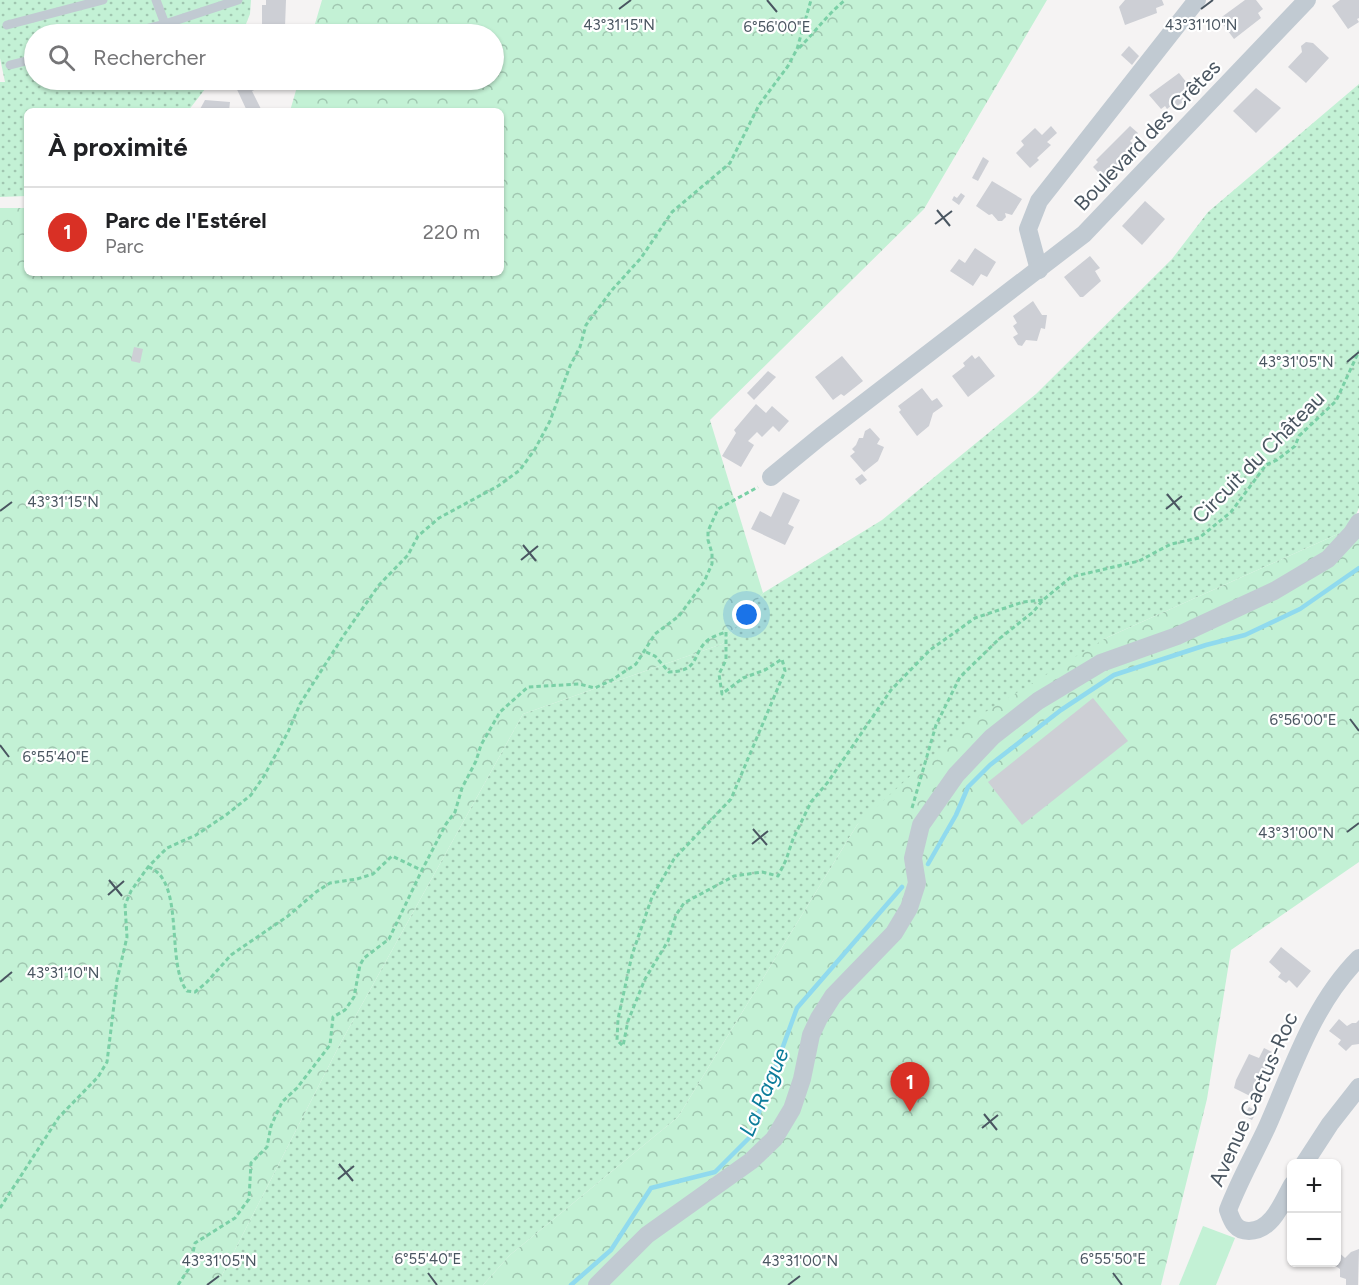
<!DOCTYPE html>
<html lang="fr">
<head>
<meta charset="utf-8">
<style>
	body { margin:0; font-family:Figtree,sans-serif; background:#f2f2f2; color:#202124 }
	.controls { position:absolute; right:18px; bottom:18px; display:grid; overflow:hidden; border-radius:9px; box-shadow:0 2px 4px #0004 }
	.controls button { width:54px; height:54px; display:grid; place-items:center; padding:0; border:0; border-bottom:2px solid #e0e0e0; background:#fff; color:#202124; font:30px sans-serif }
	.you { position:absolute; left:747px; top:615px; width:21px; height:21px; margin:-15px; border:4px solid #fff; border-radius:50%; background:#1a73e8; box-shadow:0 0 0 9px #1a73e833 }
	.badge { display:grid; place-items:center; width:39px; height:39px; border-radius:50%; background:#d93025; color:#fff; font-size:20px; font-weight:700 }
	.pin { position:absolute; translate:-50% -50px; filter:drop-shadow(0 2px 3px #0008) }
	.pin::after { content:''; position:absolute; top:32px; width:21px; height:18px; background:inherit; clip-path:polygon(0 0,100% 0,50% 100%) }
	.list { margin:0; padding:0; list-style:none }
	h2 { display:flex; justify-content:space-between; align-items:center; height:78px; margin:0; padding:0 24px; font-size:26px }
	h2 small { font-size:20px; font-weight:400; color:#757577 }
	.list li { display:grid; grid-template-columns:39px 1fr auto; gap:18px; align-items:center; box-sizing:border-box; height:90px; padding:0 24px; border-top:2px solid #e0e0e0 }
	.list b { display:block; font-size:22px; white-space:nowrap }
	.list p { margin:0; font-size:20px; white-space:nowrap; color:#757577 }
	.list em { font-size:20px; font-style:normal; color:#757577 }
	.icon { flex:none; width:33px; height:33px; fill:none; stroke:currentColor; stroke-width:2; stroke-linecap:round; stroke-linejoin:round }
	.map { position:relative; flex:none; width:1359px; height:1285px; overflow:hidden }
	.search { position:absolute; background:#fff; box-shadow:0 2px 4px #0004; left:24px; top:24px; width:480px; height:66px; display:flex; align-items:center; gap:15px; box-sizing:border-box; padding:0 21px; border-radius:33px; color:#757577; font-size:22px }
	.panel { position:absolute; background:#fff; box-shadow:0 2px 4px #0004; left:24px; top:108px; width:480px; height:168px; border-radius:9px }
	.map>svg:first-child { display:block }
	.grass { fill:url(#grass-dots) }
	.forest { fill:url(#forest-crowns) }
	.garden { fill:#c3f1d5 }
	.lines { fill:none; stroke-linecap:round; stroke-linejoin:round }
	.stream { stroke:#90daee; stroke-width:4.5 }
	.building { fill:#cdcfd5 }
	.path { stroke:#7ad0a6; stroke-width:3; stroke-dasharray:4.5 3; stroke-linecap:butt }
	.lane { stroke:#c1cad2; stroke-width:9 }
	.street { stroke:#c1cad2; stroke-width:18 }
	.ticks { fill:none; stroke:#4a5661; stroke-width:2 }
	.labels { text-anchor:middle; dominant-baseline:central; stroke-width:4.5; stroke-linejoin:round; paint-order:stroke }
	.street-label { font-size:21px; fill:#4a5661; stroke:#fff }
	.water-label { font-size:22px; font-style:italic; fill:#0c7c9b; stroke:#fff }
	.ticks-label { font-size:15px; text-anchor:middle; fill:#4a5661; stroke:#fff; stroke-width:4.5; stroke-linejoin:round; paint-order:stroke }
</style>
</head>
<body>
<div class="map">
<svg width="1359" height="1285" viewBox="0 0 1359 1285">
	<defs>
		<pattern id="grass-dots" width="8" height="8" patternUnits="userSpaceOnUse" patternTransform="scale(1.5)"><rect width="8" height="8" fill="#c3f1d5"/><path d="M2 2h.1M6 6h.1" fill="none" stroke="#a0c6b0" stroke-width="1.8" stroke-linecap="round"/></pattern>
		<pattern id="forest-crowns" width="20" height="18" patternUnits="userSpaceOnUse" patternTransform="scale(1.5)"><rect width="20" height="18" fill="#c3f1d5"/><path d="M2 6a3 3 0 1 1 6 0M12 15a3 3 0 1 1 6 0" fill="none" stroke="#a0c6b0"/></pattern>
	</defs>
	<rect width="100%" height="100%" fill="#f5f3f3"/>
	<!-- grass -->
	<g class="grass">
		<path d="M 0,0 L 251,0 L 250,14 L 242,34 L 34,34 L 34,80 L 212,80 L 188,111 L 27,111 L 27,196 L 0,197 L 0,82 L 5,82 L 0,58 Z"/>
		<path d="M 1359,84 L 1359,508 L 1349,529 L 1106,638 L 857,825 L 678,1117 L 510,1255 L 483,1285 L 217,1285 L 340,1044 L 523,714 L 722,644 L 763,593 L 882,520 L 1036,394 L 1172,259 L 1208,212 Z"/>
	</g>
	<!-- forest -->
	<g class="forest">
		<path d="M 322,0 L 1047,0 L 924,209 L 710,420 L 763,593 L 722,644 L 523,714 L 340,1044 L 217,1285 L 0,1285 L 0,208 L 27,208 L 27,273 L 501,273 L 501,111 L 290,111 L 299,80 L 494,80 L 494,34 L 312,34 Z"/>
		<path d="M 1349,529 L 1359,532 L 1359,862 L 1231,950 L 1207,1099 L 1161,1285 L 483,1285 L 510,1255 L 678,1117 L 857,825 L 969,722 L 1106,638 Z"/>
	</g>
	<!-- garden -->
	<path class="garden" d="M 1203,1226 L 1235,1238 L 1216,1285 L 1179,1285 Z"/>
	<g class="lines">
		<!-- stream -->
		<g class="stream">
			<path d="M 928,864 L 956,815 L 968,787 L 990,765 L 1061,710 L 1114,675 L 1206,645 L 1245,635 L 1300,609 L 1359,568"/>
			<path d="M 571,1285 L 611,1250 L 651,1188 L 715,1172 L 750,1137 L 797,1008 L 902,887"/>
		</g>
	</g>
	<!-- building -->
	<g class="building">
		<path d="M 266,0 L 286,0 L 285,27 L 262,26 L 262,5 L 266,5 Z"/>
		<path d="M 1125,0 L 1162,0 L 1164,5 L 1156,8 L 1157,13 L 1125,25 L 1119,7 Z"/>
		<path d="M 1245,0 L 1256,0 L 1263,9 L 1258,13 L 1261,18 L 1234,39 L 1219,19 Z"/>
		<path d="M 1340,0 L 1359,0 L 1359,18 L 1357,19 L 1359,22 L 1348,29 L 1332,6 Z"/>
		<path d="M 1306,42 L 1313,43 L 1329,58 L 1306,83 L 1288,67 L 1302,52 L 1301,46 Z"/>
		<path d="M 1129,46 L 1139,56 L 1132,65 L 1121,55 Z"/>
		<path d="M 1179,73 L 1195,93 L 1176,107 L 1173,104 L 1167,109 L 1165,106 L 1161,109 L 1149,95 Z"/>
		<path d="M 241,80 L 265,80 L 267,84 L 252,91 L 261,109 L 247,111 L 234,83 Z"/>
		<path d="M 1256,88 L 1281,108 L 1256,133 L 1233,111 Z"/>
		<path d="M 205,100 L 230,102 L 229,111 L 199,111 Z"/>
		<path d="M 1051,126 L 1057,133 L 1047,142 L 1051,145 L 1037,158 L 1039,160 L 1030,168 L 1016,153 L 1024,145 L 1021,141 L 1035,128 L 1042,135 Z"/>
		<path d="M 1130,126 L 1138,133 L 1130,141 L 1141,151 L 1107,181 L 1093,167 L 1098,162 L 1096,160 Z"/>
		<path d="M 983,157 L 989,161 L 978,181 L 972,178 Z"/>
		<path d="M 992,181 L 1022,199 L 1012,215 L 1005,213 L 1006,217 L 1002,221 L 998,221 L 992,214 L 989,215 L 976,206 Z"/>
		<path d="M 961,193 L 965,196 L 959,205 L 952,200 L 954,196 L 957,198 Z"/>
		<path d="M 1145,201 L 1165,219 L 1142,245 L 1122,226 Z"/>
		<path d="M 975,248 L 996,262 L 987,277 L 981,274 L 973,286 L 950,271 L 959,259 L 965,263 Z"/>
		<path d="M 1090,256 L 1100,268 L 1095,271 L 1101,281 L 1083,297 L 1080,297 L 1064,277 Z"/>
		<path d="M 1033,301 L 1042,315 L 1047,315 L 1045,329 L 1041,328 L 1037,341 L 1026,340 L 1022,346 L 1018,345 L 1013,337 L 1018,334 L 1013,326 L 1017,323 L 1013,316 Z"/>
		<path d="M 134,347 L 143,349 L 140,363 L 131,361 Z"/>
		<path d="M 972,355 L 975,359 L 979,356 L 995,376 L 968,397 L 952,376 L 965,366 L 963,363 Z"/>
		<path d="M 842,356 L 863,381 L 844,396 L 841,394 L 833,400 L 815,377 Z"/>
		<path d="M 768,371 L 776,377 L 754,400 L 747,393 Z"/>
		<path d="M 922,388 L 932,401 L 937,398 L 943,406 L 933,413 L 929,426 L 917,436 L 899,412 L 901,410 L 898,406 Z"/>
		<path d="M 756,404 L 766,413 L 772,406 L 789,421 L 779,432 L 773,426 L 762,437 L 757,432 L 748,441 L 754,445 L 741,467 L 722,456 L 736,433 L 734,430 Z"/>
		<path d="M 870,428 L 880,439 L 877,444 L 884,447 L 878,461 L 864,472 L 850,456 L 855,452 L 852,449 L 856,445 L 859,438 L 863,438 L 865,431 Z"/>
		<path d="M 862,474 L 867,480 L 860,485 L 855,479 Z"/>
		<path d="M 783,492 L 800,500 L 788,524 L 794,527 L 785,545 L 751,529 L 760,511 L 771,517 Z"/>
		<path d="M 1093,698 L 1128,741 L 1022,825 L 988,782 Z"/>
		<path d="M 1281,947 L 1311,971 L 1297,988 L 1289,980 L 1286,983 L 1278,977 L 1281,973 L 1269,962 Z"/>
		<path d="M 1339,1019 L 1347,1026 L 1352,1023 L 1356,1023 L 1359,1020 L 1359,1044 L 1352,1045 L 1346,1051 L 1338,1044 L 1341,1040 L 1329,1031 Z"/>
		<path d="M 1264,1048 L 1274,1053 L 1255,1091 L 1253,1090 L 1250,1096 L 1234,1088 L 1236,1080 L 1249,1054 L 1259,1058 Z"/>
		<path d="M 1249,1107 L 1257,1111 L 1252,1120 L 1244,1116 Z"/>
		<path d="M 1359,1249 L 1358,1285 L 1346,1285 L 1346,1279 L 1340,1277 L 1340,1269 L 1331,1263 L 1336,1263 L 1336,1250 L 1345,1258 L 1351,1252 Z"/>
	</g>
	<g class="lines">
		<!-- path -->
		<g class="path">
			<path d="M 799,48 C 815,32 828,14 845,0"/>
			<path d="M 646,652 L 655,656 L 669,672 C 701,671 691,654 708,640 C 713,636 721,634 726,632 L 726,660 L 719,674 L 722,694 L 743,678 L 765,670 L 782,659 L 785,671 L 731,799 L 674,859 L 652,897 L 632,955 L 618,1019 L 617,1040 L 623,1046 L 628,1021 L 645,979 L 668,941 L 676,915 L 684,903 L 734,876 L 762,872 L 778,876 L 786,860 L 793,839 L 811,802 L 828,782 L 891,690 L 930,650 L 975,618 L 1023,602 L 1043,600"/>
			<path d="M 912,808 L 936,725 L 960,677 L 999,639 L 1033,612 L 1043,600 L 1071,577 L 1139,561 L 1171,544 L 1199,538 L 1231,512 L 1266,465 L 1277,460 L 1295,446 L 1299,436 L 1336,401 L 1359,351"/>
			<path d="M 148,867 C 186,879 165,964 187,991 L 195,992 L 206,983 L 231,955 L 288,916 L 316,892 L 330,883 L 357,879 L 373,874 L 392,856 L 421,870"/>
			<path d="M 0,1208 L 59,1117 L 98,1077 L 107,1062 L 117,980 L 127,937 L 125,905 L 131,891 L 148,867 L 167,848 L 196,835 L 226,815 L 251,795 L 264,776 L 288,732 L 300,704 L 344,635 L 379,585 L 408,555 L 418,536 L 439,518 L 498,486 L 520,470 L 535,449 L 550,421 L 570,366 L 580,347 L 586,325 L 612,290 L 641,258 L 672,212 L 730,163 L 759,105 L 788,66 L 797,49 L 811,0"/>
			<path d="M 178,1285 L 190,1267 L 195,1243 L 235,1218 L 249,1199 L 251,1163 L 267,1147 L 271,1126 L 282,1102 L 297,1088 L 330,1045 L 333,1017 L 345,1010 L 354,997 L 360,965 L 364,958 L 389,939 L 422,870 L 446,824 L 455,812 L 462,788 L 476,761 L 481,745 L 500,712 L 528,687 L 579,684 L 595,688 L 612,680 L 636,664 L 655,634 L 679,616 L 704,582 L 712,564 L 712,553 L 708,540 L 708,531 L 718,509 L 758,487"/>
		</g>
		<!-- lane -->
		<g class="lane">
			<path d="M 156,0 L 165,24 L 238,0"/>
			<path d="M 7,25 L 103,0"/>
			<path d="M 125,34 L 165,24"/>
			<path d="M 10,65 L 34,59"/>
		</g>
		<!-- street -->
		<g class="street">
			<path d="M 1039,270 L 1028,229 L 1039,201 L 1197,0"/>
			<path d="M 771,477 L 821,436 L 1084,234 L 1307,0"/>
			<path d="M 1304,1164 L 1330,1124 L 1359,1087"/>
			<path d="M 1292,1185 C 1282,1203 1272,1231 1249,1231 C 1235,1231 1232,1221 1228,1210 C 1239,1181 1254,1155 1267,1127 C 1293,1068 1313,1004 1359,958"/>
			<path d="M 597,1285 L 647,1235 L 751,1161 L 774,1139 L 792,1109 L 802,1079 L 811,1035 L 819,1018 L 833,996 L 894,933 L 909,908 L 917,883 L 913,858 L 921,825 L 956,775 L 992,737 L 1038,701 L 1101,663 L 1177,636 L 1274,591 L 1328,559 L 1352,533 L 1359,522"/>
		</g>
	</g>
	<!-- ticks -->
	<path class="ticks" d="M 767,0 L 777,12M 619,9 L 631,0M 1201,9 L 1213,0M 937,210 L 950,226M 935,224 L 952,211M 1347,362 L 1359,352M 1167,494 L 1180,510M 1166,509 L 1182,496M 0,511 L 12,502M 523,545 L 536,561M 521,560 L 538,546M 1350,719 L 1359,731M 0,745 L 9,757M 753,829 L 767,845M 1347,832 L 1359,823M 752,844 L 768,831M 109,880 L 122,896M 108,895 L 124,881M 0,982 L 12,972M 984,1114 L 997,1130M 982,1128 L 998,1115M 339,1164 L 353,1181M 338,1179 L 354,1166M 428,1273 L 437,1285M 1113,1273 L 1122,1285M 207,1285 L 219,1276M 788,1285 L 800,1276"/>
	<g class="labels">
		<!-- street labels -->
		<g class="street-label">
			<text transform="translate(1147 135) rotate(-46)">Boulevard des Crêtes</text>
			<text transform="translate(1258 457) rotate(-45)">Circuit du Château</text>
			<text transform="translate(1253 1099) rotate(-66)">Avenue Cactus-Roc</text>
		</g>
		<!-- water labels -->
		<g class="water-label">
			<text transform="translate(764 1092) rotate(-67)">La Rague</text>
		</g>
	</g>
	<g class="ticks-label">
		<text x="619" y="30">43°31'15"N</text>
		<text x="1201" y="30">43°31'10"N</text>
		<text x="777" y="32">6°56'00"E</text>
		<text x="1296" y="367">43°31'05"N</text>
		<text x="63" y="507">43°31'15"N</text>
		<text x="1303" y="725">6°56'00"E</text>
		<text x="56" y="762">6°55'40"E</text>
		<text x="1296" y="838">43°31'00"N</text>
		<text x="63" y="978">43°31'10"N</text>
		<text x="428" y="1264">6°55'40"E</text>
		<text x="1113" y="1264">6°55'50"E</text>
		<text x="219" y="1266">43°31'05"N</text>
		<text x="800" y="1266">43°31'00"N</text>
	</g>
</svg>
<div class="controls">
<button>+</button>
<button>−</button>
</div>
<div class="you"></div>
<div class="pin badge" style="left:910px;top:1112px">1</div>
<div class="search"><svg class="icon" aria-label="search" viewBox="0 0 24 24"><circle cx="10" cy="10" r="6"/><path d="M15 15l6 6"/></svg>Rechercher</div>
<section class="panel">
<h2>À proximité<small></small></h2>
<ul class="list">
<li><span class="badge">1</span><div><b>Parc de l'Estérel</b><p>Parc</p></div><em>220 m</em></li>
</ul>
</section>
</div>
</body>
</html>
